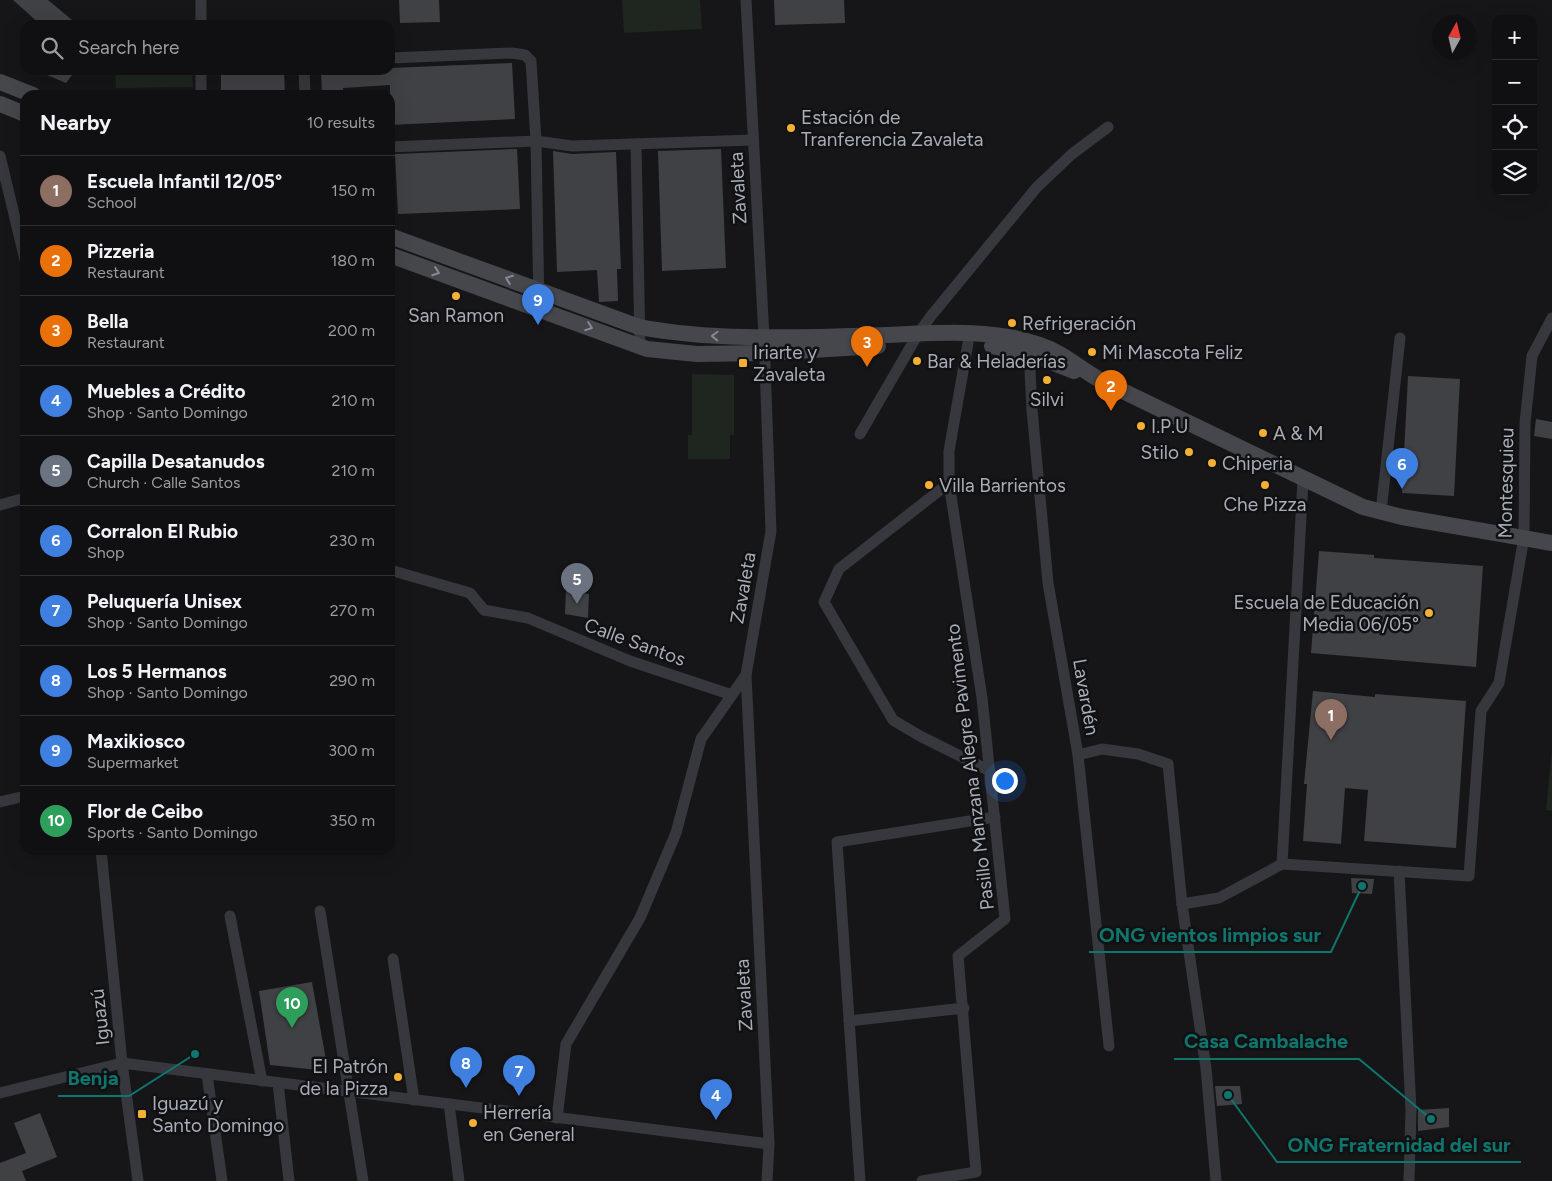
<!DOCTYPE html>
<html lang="en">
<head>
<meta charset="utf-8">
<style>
	body { margin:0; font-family:Figtree,sans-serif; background:#1e1e20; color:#f1f3f6 }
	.controls { position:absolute; right:15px; top:15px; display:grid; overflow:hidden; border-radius:10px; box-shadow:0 5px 20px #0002 }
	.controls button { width:45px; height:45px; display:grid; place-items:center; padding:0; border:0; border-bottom:1px solid #303032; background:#101012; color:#f1f3f6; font:25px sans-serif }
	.compass { position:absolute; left:1432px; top:15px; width:45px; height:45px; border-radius:50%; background:#101012; box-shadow:0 5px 20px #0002; rotate:8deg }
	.you { position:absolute; left:1004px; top:780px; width:18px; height:18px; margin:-12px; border:4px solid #fff; border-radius:50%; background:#1a73e8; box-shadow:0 0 0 8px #1a73e833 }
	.badge { display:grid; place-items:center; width:32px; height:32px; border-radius:50%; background:#db2777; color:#fff; font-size:16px; font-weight:700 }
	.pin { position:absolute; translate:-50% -41px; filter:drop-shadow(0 1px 2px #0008) }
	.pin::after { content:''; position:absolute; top:26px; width:18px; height:15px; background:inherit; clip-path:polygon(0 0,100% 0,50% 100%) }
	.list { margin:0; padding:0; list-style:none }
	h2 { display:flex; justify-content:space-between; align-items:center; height:65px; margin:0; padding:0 20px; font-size:21px }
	h2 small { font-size:16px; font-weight:400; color:#9c9d9f }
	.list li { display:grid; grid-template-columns:32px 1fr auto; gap:15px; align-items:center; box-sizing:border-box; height:70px; padding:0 20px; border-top:1px solid #303032 }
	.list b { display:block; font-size:19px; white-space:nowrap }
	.list p { margin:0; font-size:16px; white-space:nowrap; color:#9c9d9f }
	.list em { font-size:16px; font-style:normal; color:#9c9d9f }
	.icon { flex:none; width:28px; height:28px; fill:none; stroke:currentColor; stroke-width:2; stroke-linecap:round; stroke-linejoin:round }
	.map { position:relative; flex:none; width:1552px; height:1181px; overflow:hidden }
	.search { position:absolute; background:#101012; box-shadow:0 5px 20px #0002; left:20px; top:20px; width:375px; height:55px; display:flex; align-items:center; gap:12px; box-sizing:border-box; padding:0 18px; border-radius:15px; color:#9c9d9f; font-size:19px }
	.panel { position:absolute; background:#101012; box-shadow:0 5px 20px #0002; left:20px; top:90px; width:375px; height:765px; border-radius:15px }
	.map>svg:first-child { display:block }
	.green { fill:#1e261f }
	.building { fill:#404145 }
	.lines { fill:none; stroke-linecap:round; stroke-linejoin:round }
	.minor { stroke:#37383d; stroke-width:11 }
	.secondary { stroke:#45474d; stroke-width:16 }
	.oneway { stroke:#858993 }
	.poi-dot { fill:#f2b134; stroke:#111113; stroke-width:2 }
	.labels { text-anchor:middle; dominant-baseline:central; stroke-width:5; stroke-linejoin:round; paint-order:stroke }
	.poi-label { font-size:19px; fill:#a8adb8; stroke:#111113; text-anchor:start }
	.street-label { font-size:19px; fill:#a8adb8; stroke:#111113 }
	.leader { fill:none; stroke:#0f766e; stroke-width:2 }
	.callout-dot { fill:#0f766e; stroke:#111113; stroke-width:2 }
	.callout-label { font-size:20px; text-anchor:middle; font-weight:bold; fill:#0f766e; stroke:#111113; stroke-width:5; stroke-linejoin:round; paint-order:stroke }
</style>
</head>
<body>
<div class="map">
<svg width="1552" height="1181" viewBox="0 0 1552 1181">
	<rect width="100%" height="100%" fill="#161618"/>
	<!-- green -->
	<g class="green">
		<path d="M 622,0 L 700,0 L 702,29 L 624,33 Z"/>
		<path d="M 115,70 L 192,70 L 193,87 L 116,88 Z"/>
		<path d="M 692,374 L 734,375 L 734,435 L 730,435 L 730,459 L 688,459 L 688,435 L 692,435 Z"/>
		<path d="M 1552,750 L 1552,811 L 1546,810 Z"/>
	</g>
	<!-- building -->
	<g class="building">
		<path d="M 13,0 L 48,0 L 78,25 L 41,25 Z"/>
		<path d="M 399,0 L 439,0 L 440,22 L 400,23 Z"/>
		<path d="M 774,0 L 844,0 L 845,23 L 775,25 Z"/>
		<path d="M 512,63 L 515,119 L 390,125 L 390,85 L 343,88 L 343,95 L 322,95 L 321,71 L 390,70 L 390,68 Z"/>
		<path d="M 35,70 L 76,70 L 66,83 Z"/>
		<path d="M 284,72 L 285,95 L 221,95 L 221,74 Z"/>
		<path d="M 517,149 L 520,209 L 398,214 L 395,154 Z"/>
		<path d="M 721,149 L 726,268 L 662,271 L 658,151 Z"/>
		<path d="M 553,151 L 572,154 L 616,152 L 621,269 L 617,269 L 618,301 L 599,302 L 597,270 L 557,272 Z"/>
		<path d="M 1408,376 L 1460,379 L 1454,496 L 1402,493 Z"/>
		<path d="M 1536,419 L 1552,422 L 1552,439 L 1534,436 Z"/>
		<path d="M 1319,551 L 1374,555 L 1374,558 L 1483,566 L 1476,667 L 1311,653 Z"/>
		<path d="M 566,589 L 589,594 L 588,618 L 565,614 Z"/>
		<path d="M 1313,691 L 1375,697 L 1375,694 L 1466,701 L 1456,848 L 1364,841 L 1368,790 L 1345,788 L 1341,844 L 1303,841 L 1307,784 L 1304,784 Z"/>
		<path d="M 1351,878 L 1374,879 L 1372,894 L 1352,893 Z"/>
		<path d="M 312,982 L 328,1071 L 270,1065 L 259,991 Z"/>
		<path d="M 1215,1086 L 1240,1086 L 1242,1104 L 1217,1106 Z"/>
		<path d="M 1449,1108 L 1449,1127 L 1418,1131 L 1418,1110 Z"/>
		<path d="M 40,1113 L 57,1157 L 22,1171 L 26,1181 L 0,1181 L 0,1163 L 26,1153 L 14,1123 Z"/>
	</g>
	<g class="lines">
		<!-- minor -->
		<g class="minor">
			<path d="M 201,0 L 201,25"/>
			<path d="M 746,0 L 764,337 L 771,531 L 746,675 L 769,1144 L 767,1181"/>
			<path d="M 390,58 L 512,53 L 525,55 L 531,61 L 536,141 L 539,309"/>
			<path d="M 201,70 L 201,95"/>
			<path d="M 304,70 L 305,95"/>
			<path d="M 636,144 L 640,346"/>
			<path d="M 390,147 L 536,141 L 572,146 L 753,140"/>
			<path d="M 0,156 L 25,260"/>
			<path d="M 1033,355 L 1030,371 L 1032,410 L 1048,583 L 1078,755 L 1109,1046"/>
			<path d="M 860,434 L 918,334 L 931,316 L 1037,187 L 1072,154 L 1108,127"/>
			<path d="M 1303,480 L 1282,864 L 1469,876 L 1481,711 L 1499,683 L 1524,537 L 1525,423 L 1532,356 L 1552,318"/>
			<path d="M 949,483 L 839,569 L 824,602 L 893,720 L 920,736 L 990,771"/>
			<path d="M 0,505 L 25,498"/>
			<path d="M 1381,512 L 1400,338"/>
			<path d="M 390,570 L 470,593 L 484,610 L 528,618 L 630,661 L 732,695"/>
			<path d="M 1078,755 L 1102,749 L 1138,754 L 1168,764 L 1182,904 L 1206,1068 L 1216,1181"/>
			<path d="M 0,802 L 25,796"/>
			<path d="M 101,850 L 122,1063 L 138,1181"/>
			<path d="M 1399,871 L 1411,1110 L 1409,1181"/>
			<path d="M 1182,904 L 1219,898 L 1282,864"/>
			<path d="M 320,911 L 363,1181"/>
			<path d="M 230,916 L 262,1081"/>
			<path d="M 393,959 L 414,1100"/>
			<path d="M 849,1021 L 964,1008"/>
			<path d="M 207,1074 L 222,1181"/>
			<path d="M 278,1083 L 289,1181"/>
			<path d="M 0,1093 L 122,1063 L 769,1144"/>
			<path d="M 449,1104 L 459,1181"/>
			<path d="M 557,1118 L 566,1044 L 640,918 L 676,833 L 701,739 L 746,675"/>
			<path d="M 860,1181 L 837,842 L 995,817"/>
			<path d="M 922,1181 L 976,1172 L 958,956 L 1005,919 L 982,698 L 949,483 L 949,451 L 968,343"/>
		</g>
		<!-- secondary -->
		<g class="secondary">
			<path d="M 0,82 L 33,95"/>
			<path d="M 0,104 L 25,114"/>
			<path d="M 390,236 L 639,327 C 720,342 804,337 886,335 C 936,333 992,328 1040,345 C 1064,353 1081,370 1102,381 L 1363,507 L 1402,517 L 1552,543"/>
			<path d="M 390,255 L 647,349 L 697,354 L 764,353 L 878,346"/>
			<path d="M 992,346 L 1033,355 L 1074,371"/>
		</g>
	</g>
	<!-- one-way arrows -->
	<defs><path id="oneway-chevron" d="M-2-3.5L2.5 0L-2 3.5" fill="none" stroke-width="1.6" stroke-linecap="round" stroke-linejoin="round" transform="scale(1.25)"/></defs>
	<g class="oneway">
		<use href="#oneway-chevron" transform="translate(436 272) rotate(20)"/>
		<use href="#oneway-chevron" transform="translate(509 279) rotate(-160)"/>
		<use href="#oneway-chevron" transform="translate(589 327) rotate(20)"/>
		<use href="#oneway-chevron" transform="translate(715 336) rotate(-178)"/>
	</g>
	<!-- markers -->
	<g class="poi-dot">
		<circle cx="791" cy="128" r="5"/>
		<circle cx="456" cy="296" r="5"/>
		<circle cx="1012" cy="323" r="5"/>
		<circle cx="1092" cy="352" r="5"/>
		<circle cx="917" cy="361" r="5"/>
		<rect x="738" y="358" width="10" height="10" rx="2.5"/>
		<circle cx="1047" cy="380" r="5"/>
		<circle cx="1141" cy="426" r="5"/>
		<circle cx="1263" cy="433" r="5"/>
		<circle cx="1189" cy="452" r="5"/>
		<circle cx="1212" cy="463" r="5"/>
		<circle cx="929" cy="485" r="5"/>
		<circle cx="1265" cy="485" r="5"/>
		<circle cx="1429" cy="613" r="5"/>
		<circle cx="398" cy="1077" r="5"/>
		<rect x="137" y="1109" width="10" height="10" rx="2.5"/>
		<circle cx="473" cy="1123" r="5"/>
	</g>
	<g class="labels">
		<!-- poi labels -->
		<g class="poi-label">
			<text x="801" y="117">Estación de<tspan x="801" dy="22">Tranferencia Zavaleta</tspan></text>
			<text x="456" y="315" text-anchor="middle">San Ramon</text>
			<text x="1022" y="323">Refrigeración</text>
			<text x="753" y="352">Iriarte y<tspan x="753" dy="22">Zavaleta</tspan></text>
			<text x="1102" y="352">Mi Mascota Feliz</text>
			<text x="927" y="361">Bar &amp; Heladerías</text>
			<text x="1047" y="399" text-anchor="middle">Silvi</text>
			<text x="1151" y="426">I.P.U</text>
			<text x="1273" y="433">A &amp; M</text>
			<text x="1179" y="452" text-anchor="end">Stilo</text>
			<text x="1222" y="463">Chiperia</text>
			<text x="939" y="485">Villa Barrientos</text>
			<text x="1265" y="504" text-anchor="middle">Che Pizza</text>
			<text x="1419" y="602" text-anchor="end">Escuela de Educación<tspan x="1419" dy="22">Media 06/05°</tspan></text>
			<text x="388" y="1066" text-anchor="end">El Patrón<tspan x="388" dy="22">de la Pizza</tspan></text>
			<text x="152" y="1103">Iguazú y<tspan x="152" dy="22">Santo Domingo</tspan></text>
			<text x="483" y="1112">Herrería<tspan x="483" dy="22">en General</tspan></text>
		</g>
		<!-- street labels -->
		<g class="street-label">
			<text transform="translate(738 188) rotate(-93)">Zavaleta</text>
			<text transform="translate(1506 483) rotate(-89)">Montesquieu</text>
			<text transform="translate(743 588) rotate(-80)">Zavaleta</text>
			<text transform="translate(635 642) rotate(20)">Calle Santos</text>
			<text transform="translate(1086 697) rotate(80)">Lavardén</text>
			<text transform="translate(970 767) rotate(-97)">Pasillo Manzana Alegre Pavimento</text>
			<text transform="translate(744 995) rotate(-93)">Zavaleta</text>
			<text transform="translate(100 1017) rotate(-96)">Iguazú</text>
		</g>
	</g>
	<!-- callouts -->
	<path class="leader" d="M1362 886L1331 952H1089M1431 1119L1359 1059H1174M195 1054L129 1096H58M1228 1095L1277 1162H1521"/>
	<g class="callout-dot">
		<circle cx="1362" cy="886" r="5"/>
		<circle cx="1431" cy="1119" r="5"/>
		<circle cx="195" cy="1054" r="5"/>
		<circle cx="1228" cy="1095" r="5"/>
	</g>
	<g class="callout-label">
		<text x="1210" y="942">ONG vientos limpios sur</text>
		<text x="1266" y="1048">Casa Cambalache</text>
		<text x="93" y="1085">Benja</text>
		<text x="1399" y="1152">ONG Fraternidad del sur</text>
	</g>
</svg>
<div class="controls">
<button>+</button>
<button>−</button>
<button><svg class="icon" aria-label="locate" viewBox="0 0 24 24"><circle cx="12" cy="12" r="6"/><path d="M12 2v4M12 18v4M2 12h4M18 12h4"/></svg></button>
<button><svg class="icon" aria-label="layers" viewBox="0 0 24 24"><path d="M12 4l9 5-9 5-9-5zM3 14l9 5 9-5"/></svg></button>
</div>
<svg class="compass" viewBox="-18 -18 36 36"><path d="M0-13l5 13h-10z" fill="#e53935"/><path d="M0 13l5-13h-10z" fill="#9c9d9f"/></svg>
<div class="you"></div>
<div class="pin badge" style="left:1331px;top:740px;background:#8d6e63">1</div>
<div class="pin badge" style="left:1111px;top:411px;background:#e8710a">2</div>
<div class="pin badge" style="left:867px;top:367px;background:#e8710a">3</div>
<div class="pin badge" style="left:716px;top:1120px;background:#3f7fe0">4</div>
<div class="pin badge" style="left:577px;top:604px;background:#6b7280">5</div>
<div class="pin badge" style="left:1402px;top:489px;background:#3f7fe0">6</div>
<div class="pin badge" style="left:519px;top:1096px;background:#3f7fe0">7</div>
<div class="pin badge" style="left:466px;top:1088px;background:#3f7fe0">8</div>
<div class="pin badge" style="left:538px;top:325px;background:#3f7fe0">9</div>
<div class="pin badge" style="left:292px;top:1028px;background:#2e9e5b">10</div>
<div class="search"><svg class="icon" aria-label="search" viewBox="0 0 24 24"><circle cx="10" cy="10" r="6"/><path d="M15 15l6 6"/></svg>Search here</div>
<section class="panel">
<h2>Nearby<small>10 results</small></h2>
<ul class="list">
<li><span class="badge" style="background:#8d6e63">1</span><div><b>Escuela Infantil 12/05°</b><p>School</p></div><em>150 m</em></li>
<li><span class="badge" style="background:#e8710a">2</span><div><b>Pizzeria</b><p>Restaurant</p></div><em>180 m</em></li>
<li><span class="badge" style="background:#e8710a">3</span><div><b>Bella</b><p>Restaurant</p></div><em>200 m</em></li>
<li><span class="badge" style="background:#3f7fe0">4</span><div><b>Muebles a Crédito</b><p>Shop · Santo Domingo</p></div><em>210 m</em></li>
<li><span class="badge" style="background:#6b7280">5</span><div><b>Capilla Desatanudos</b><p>Church · Calle Santos</p></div><em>210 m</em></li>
<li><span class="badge" style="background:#3f7fe0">6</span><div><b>Corralon El Rubio</b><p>Shop</p></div><em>230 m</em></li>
<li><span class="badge" style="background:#3f7fe0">7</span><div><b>Peluquería Unisex</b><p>Shop · Santo Domingo</p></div><em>270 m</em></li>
<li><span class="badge" style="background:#3f7fe0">8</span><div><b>Los 5 Hermanos</b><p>Shop · Santo Domingo</p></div><em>290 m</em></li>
<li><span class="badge" style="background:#3f7fe0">9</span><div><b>Maxikiosco</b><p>Supermarket</p></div><em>300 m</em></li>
<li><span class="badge" style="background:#2e9e5b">10</span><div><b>Flor de Ceibo</b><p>Sports · Santo Domingo</p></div><em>350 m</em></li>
</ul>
</section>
</div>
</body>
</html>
